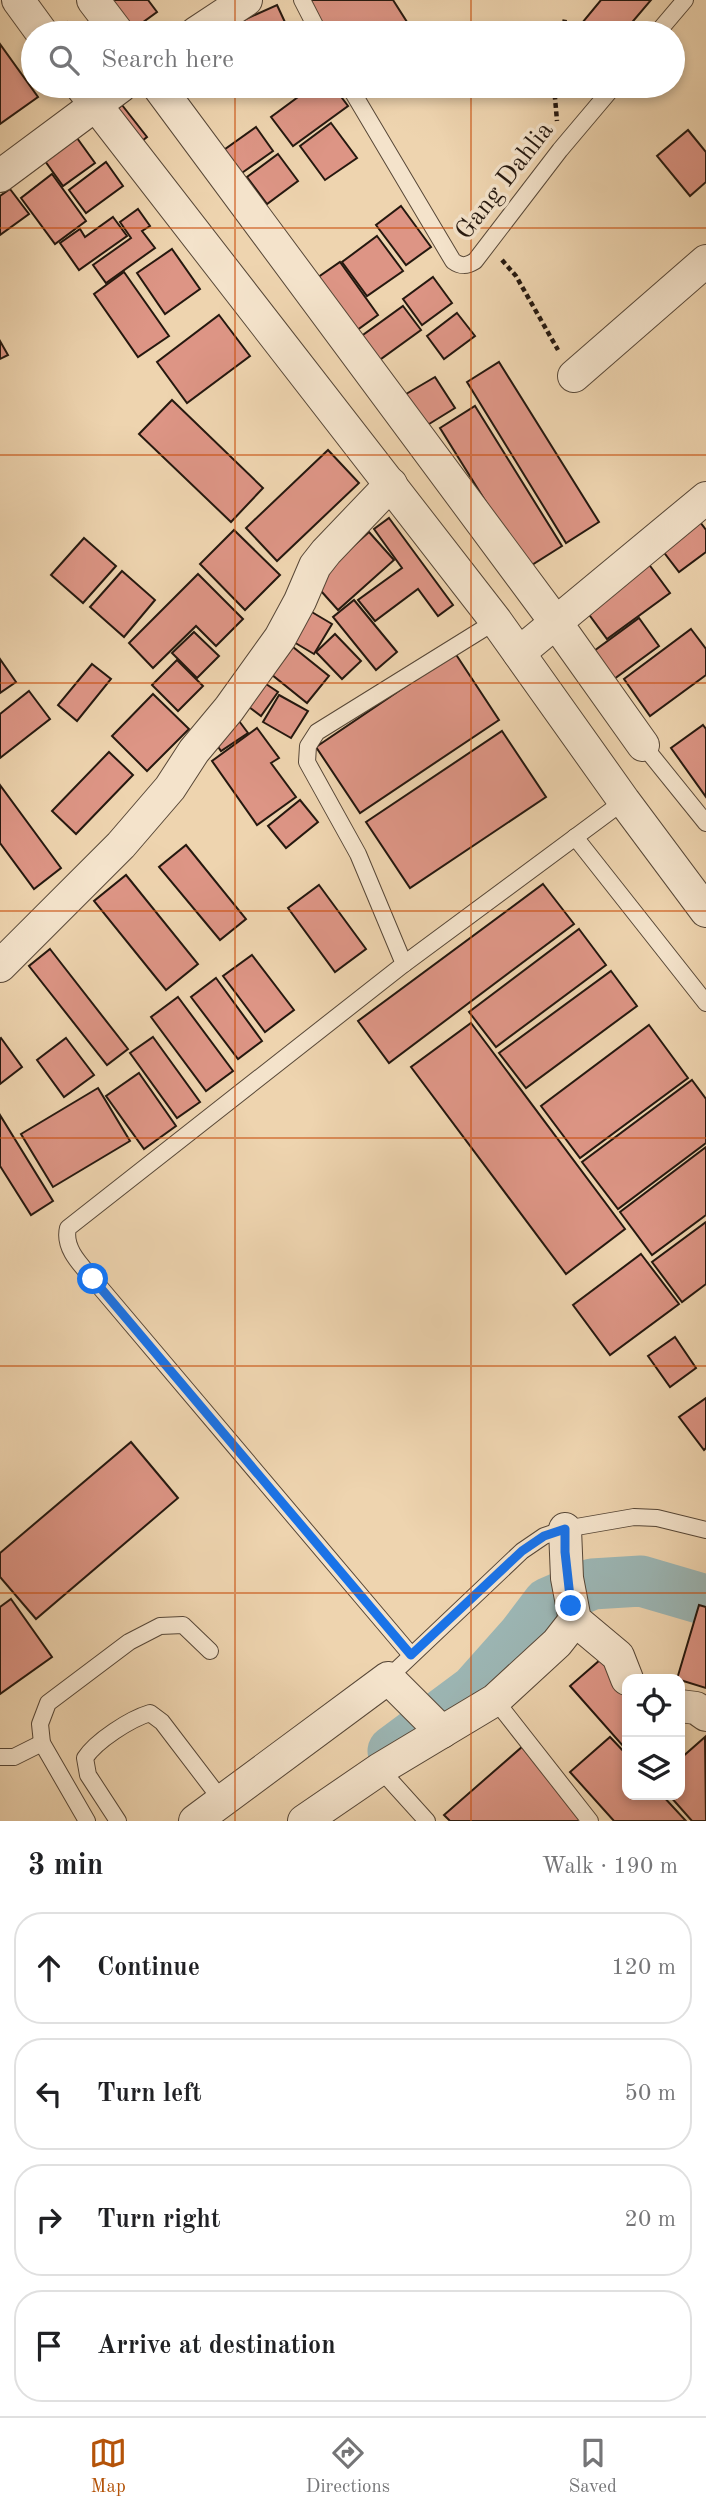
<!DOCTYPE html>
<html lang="en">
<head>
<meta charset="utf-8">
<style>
	body { margin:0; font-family:"Old Standard TT",serif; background:#f2f2f2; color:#202124 }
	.controls { position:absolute; right:21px; bottom:21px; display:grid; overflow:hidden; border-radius:14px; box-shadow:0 4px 10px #0003 }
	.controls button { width:63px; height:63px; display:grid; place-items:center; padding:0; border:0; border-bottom:2px solid #e0e0e0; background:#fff; color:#202124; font:35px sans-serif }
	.stop { position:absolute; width:21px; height:21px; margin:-16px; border:5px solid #1a73e8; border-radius:50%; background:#fff }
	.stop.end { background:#1a73e8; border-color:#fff; box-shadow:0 2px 7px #0008 }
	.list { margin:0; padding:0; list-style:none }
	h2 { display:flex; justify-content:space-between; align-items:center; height:91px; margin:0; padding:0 28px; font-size:30px }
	h2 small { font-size:23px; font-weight:400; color:#757577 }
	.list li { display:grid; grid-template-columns:46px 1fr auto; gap:21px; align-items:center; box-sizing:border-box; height:112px; margin:0 14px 14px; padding:0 14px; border:2px solid #e0e0e0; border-radius:28px }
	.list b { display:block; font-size:26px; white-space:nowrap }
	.list em { font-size:23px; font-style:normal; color:#757577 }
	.icon { flex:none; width:38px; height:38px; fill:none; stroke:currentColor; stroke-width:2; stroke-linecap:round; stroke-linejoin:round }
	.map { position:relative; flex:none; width:706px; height:1821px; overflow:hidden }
	.search { position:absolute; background:#fff; box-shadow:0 4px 10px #0003; left:21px; right:21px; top:21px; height:77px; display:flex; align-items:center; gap:18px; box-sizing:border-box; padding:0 24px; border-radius:38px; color:#757577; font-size:26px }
	.sheet { height:595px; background:#fff }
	nav { display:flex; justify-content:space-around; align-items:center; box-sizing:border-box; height:98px; border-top:2px solid #e0e0e0; background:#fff; font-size:19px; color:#757577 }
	nav a { display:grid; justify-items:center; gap:4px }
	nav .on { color:#b45309 }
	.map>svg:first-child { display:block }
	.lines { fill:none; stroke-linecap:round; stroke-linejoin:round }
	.river { stroke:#9cb6b4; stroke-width:51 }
	.building { fill:#dd9585; stroke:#25180f; stroke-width:2 }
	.service-casing { stroke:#574737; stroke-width:18 }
	.minor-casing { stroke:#574737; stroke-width:34 }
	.path { stroke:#25180f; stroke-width:4.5; stroke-dasharray:5 3.5; stroke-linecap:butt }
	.service { stroke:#f4e3cb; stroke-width:16 }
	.minor { stroke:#f4e3cb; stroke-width:32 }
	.route { stroke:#1a73e8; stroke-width:9 }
	.grid { fill:none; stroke:#cb4f0c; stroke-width:2; stroke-opacity:0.55 }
	.labels { text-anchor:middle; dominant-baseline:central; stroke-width:7; stroke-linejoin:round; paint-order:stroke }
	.street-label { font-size:26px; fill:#25180f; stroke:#f4e3cb }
</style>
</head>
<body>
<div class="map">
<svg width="706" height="1821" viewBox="0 0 706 1821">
	<rect width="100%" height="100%" fill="#eed4af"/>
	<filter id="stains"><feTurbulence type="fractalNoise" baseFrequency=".00286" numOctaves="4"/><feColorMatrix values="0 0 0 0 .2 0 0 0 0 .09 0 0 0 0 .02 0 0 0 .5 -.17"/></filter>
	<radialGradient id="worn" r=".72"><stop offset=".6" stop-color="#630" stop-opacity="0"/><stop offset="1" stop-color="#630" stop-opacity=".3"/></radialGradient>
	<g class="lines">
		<!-- river -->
		<path class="river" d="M 393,1751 L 475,1690 L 523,1636 L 548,1603 L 592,1584 L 641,1581 L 706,1600"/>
	</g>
	<!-- building -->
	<g class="building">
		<path d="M 104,0 L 148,0 L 157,12 L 128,33 Z"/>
		<path d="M 305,0 L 393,0 L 407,22 L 389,33 L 361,33 L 357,28 L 348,33 L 326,33 Z"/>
		<path d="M 601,0 L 651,0 L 623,33 L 582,33 L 577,29 Z"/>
		<path d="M 277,5 L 290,33 L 215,33 Z"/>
		<path d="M 67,22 L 76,33 L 54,33 L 53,32 Z"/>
		<path d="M 0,44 L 38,97 L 0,124 Z"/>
		<path d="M 313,86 L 333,86 L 348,106 L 293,146 L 271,117 Z"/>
		<path d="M 122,105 L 147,137 L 134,147 L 109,116 Z"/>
		<path d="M 331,123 L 357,158 L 325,180 L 300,146 Z"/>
		<path d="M 256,127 L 273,151 L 239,175 L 221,152 Z"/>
		<path d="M 688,130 L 706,152 L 706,182 L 690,196 L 657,156 Z"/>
		<path d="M 77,138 L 95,163 L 63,186 L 45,161 Z"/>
		<path d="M 278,154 L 298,181 L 267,204 L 247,177 Z"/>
		<path d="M 106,162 L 123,186 L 86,213 L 69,190 Z"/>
		<path d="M 52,174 L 86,221 L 55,244 L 21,198 Z"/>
		<path d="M 10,189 L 29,214 L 0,235 L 0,196 Z"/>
		<path d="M 401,206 L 431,247 L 406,265 L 376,225 Z"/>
		<path d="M 138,209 L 150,226 L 142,231 L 155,248 L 106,283 L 93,265 L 131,238 L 120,222 Z"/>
		<path d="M 113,217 L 127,236 L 79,270 L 60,243 L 80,229 L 85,237 Z"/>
		<path d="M 377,236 L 403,271 L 367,296 L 342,262 Z"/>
		<path d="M 172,249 L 200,289 L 165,314 L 137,273 Z"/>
		<path d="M 340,262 L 378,315 L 353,333 L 314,280 Z"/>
		<path d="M 124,272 L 169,336 L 138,357 L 94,294 Z"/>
		<path d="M 433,277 L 452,303 L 422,325 L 403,299 Z"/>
		<path d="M 403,306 L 421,330 L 374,364 L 356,340 Z"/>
		<path d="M 457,313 L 475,336 L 444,359 L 427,336 Z"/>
		<path d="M 219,315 L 250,356 L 187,403 L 157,362 Z"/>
		<path d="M 0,341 L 8,355 L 0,359 Z"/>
		<path d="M 499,362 L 599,522 L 566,543 L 467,382 Z"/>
		<path d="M 435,377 L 455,408 L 421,429 L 401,397 Z"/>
		<path d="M 172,400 L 263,488 L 231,522 L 139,434 Z"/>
		<path d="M 475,406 L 562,546 L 527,568 L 440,428 Z"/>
		<path d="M 328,450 L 359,483 L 277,561 L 246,528 Z"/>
		<path d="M 389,518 L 453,605 L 438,616 L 418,589 L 375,621 L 358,600 L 402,568 L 374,529 Z"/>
		<path d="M 697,518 L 706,530 L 706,552 L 679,572 L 659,546 Z"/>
		<path d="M 234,530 L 280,575 L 245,610 L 200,564 Z"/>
		<path d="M 369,532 L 394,560 L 338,610 L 313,582 Z"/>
		<path d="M 84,538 L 116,566 L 83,603 L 51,575 Z"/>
		<path d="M 645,559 L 670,593 L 607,639 L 582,605 Z"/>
		<path d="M 122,571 L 155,600 L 124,637 L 90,607 Z"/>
		<path d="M 198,574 L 243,619 L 216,646 L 196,626 L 153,668 L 129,643 Z"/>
		<path d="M 354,600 L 397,652 L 376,670 L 333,617 Z"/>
		<path d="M 305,608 L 332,624 L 314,654 L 287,638 Z"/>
		<path d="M 639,618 L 659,646 L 614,679 L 594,651 Z"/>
		<path d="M 691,629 L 706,649 L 706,675 L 650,716 L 624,679 Z"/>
		<path d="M 194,632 L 219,656 L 197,678 L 172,653 Z"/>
		<path d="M 335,634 L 361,661 L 342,679 L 316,652 Z"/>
		<path d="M 293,647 L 329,676 L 307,703 L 271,674 Z"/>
		<path d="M 455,653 L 499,720 L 360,813 L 316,747 Z"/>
		<path d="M 0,659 L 16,682 L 0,693 Z"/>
		<path d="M 177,660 L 203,686 L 178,711 L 152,685 Z"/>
		<path d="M 92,664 L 111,679 L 77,721 L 58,705 Z"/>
		<path d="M 257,678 L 278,692 L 261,716 L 241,701 Z"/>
		<path d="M 29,691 L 50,719 L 0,758 L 0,714 Z"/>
		<path d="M 153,694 L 189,729 L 147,771 L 112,736 Z"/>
		<path d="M 279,695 L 308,711 L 291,738 L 263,722 Z"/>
		<path d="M 236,717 L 248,733 L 221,751 L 210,735 Z"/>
		<path d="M 703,725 L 706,729 L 706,797 L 671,748 Z"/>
		<path d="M 257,728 L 279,758 L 271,763 L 296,797 L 257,825 L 212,761 Z"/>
		<path d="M 502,731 L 546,797 L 410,888 L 366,822 Z"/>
		<path d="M 109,752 L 133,775 L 76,834 L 52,811 Z"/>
		<path d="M 0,785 L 61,868 L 34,889 L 0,843 Z"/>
		<path d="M 300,800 L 318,822 L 286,848 L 268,826 Z"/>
		<path d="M 186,845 L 246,919 L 220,940 L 159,867 Z"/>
		<path d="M 126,875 L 198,964 L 166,990 L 94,901 Z"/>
		<path d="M 543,884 L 574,924 L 389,1063 L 358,1021 Z"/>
		<path d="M 319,885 L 366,949 L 335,972 L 288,908 Z"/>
		<path d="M 579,929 L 606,965 L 496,1047 L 469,1012 Z"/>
		<path d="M 50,949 L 128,1049 L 107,1065 L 29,966 Z"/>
		<path d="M 252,955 L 294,1010 L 265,1032 L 223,976 Z"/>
		<path d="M 611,971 L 637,1006 L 526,1088 L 499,1053 Z"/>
		<path d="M 216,978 L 262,1041 L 238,1059 L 191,997 Z"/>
		<path d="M 178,997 L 233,1071 L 206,1091 L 151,1017 Z"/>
		<path d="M 471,1023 L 625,1229 L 566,1274 L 411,1067 Z"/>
		<path d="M 649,1025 L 688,1078 L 580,1158 L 541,1106 Z"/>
		<path d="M 153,1037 L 200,1102 L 177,1118 L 130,1053 Z"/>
		<path d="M 1,1038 L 22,1067 L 0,1084 L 0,1039 Z"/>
		<path d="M 66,1038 L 94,1075 L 64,1097 L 37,1060 Z"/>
		<path d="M 139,1073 L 176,1126 L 144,1149 L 106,1096 Z"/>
		<path d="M 692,1080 L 706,1099 L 706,1143 L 618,1209 L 582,1162 Z"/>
		<path d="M 98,1088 L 130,1141 L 53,1187 L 21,1134 Z"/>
		<path d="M 0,1115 L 53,1201 L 31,1215 L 0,1166 Z"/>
		<path d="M 706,1147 L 706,1215 L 652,1255 L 620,1212 Z"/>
		<path d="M 706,1222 L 706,1284 L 682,1302 L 652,1262 Z"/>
		<path d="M 641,1254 L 679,1304 L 610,1355 L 573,1305 Z"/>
		<path d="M 675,1337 L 696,1368 L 670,1387 L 648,1356 Z"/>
		<path d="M 706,1398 L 706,1448 L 704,1450 L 679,1417 Z"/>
		<path d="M 131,1442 L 178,1498 L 36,1619 L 0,1577 L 0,1553 Z"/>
		<path d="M 11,1599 L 52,1657 L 0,1694 L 0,1607 Z"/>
		<path d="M 699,1605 L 706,1607 L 706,1688 L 677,1679 Z"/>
		<path d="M 600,1660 L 627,1690 L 627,1743 L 623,1746 L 570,1686 Z"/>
		<path d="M 610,1737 L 627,1755 L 627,1795 L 662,1795 L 686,1821 L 614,1821 L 570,1772 Z"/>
		<path d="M 705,1737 L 706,1821 L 692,1821 L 669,1795 L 680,1795 L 680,1759 Z"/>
		<path d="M 523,1746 L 588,1821 L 450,1821 L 444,1815 Z"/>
	</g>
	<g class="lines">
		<!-- service casing -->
		<g class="service-casing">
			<g id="service">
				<path d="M 302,0 L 319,33"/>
				<path d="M 657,33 L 685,0"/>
				<path d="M 349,86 L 453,261 C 461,267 467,266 475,261 L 560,150 L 614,86"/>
				<path d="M 643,745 L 706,823"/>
				<path d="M 575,837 L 706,1003"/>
				<path d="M 404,964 L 358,854 L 307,762 L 308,746 L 317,732 L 496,621"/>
				<path d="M 411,1655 L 93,1279 C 81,1265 63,1248 68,1228 L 404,964 L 624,801"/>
				<path d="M 388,1678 L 522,1551 L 544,1536 L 565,1529 L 634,1517 L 657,1518 L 706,1530"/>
				<path d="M 495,1700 L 590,1821"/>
				<path d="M 0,1757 L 14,1757 L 42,1743"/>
				<path d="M 380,1769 L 427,1821"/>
				<path d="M 87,1821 L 42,1743 L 40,1724 L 48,1703 L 129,1642 L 160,1626 L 183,1625 L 210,1651"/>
				<path d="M 118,1821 L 88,1775 L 85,1758 C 96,1741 130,1719 150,1713 L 162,1722 L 223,1802"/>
			</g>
		</g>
		<!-- minor casing -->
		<g class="minor-casing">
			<g id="minor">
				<path d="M 18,0 L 42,33"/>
				<path d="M 93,0 L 118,33"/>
				<path d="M 196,33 L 246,0"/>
				<path d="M 81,86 L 496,621 L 624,801 L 706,911"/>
				<path d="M 158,86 L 557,624 L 643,745"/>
				<path d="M 0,176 L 121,86"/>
				<path d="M 574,376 L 706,261"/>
				<path d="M 519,653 L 706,498"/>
				<path d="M 0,966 L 121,845 L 170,788 L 194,751 L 229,709 L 280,638 L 300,601 L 315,566 L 326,552 L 391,484"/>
				<path d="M 565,1529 L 567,1578 L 575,1620 L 618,1656 L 627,1679"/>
				<path d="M 680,1706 L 696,1708 L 706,1715"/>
				<path d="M 195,1821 L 388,1678 L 442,1732"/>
				<path d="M 304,1821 L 380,1769 L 495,1700 L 557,1643 L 575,1620"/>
			</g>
		</g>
		<!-- path -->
		<g class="path">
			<path d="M 563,33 L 565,18"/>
			<path d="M 554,86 L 557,121"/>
			<path d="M 502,260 L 516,276 L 558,350"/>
		</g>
		<!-- service -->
		<use href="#service" class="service"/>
		<!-- minor -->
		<use href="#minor" class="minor"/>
	</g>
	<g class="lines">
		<!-- route -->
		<path class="route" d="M 93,1279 L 411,1655 L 522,1551 L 544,1536 L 565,1529 L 565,1552 L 571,1606"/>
	</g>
	<!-- grid -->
	<path class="grid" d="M 235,0 L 235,33M 471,0 L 471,33M 235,86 L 235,1821M 471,86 L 471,1821M 0,228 L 706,228M 0,455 L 706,455M 0,683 L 706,683M 0,911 L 706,911M 0,1138 L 706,1138M 0,1366 L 706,1366M 0,1593 L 706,1593"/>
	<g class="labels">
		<!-- street labels -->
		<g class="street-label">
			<text transform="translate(505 181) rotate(-52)">Gang Dahlia</text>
		</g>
	</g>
	<rect width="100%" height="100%" filter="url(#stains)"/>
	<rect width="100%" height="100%" fill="url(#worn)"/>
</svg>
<div class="controls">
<button><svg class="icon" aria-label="locate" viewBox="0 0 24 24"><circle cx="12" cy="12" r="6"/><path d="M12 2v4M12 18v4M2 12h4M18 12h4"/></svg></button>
<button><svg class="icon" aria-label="layers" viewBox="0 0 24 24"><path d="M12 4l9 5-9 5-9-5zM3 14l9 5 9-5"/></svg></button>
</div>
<div class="stop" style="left:93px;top:1279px"></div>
<div class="stop end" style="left:571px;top:1606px"></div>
<div class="search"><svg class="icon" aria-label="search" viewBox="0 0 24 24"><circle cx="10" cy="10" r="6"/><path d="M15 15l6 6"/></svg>Search here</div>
</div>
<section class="sheet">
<h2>3 min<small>Walk · 190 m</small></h2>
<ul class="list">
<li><svg class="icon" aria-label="ahead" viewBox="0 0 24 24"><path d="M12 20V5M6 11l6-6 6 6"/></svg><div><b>Continue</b></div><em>120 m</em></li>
<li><svg class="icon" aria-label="left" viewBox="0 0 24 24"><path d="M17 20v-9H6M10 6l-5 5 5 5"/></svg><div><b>Turn left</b></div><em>50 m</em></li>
<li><svg class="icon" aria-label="right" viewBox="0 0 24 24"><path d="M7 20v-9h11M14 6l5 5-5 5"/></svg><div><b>Turn right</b></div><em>20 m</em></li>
<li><svg class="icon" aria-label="arrive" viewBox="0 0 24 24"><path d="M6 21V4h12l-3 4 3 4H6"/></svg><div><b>Arrive at destination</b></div></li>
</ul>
</section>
<nav>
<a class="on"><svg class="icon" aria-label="map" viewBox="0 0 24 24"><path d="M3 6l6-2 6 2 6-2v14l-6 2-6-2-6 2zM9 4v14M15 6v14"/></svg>Map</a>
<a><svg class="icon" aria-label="directions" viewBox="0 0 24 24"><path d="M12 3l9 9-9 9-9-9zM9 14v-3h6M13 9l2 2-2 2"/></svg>Directions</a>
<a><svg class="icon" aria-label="saved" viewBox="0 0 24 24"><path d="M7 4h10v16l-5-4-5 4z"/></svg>Saved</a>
</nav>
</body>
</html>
